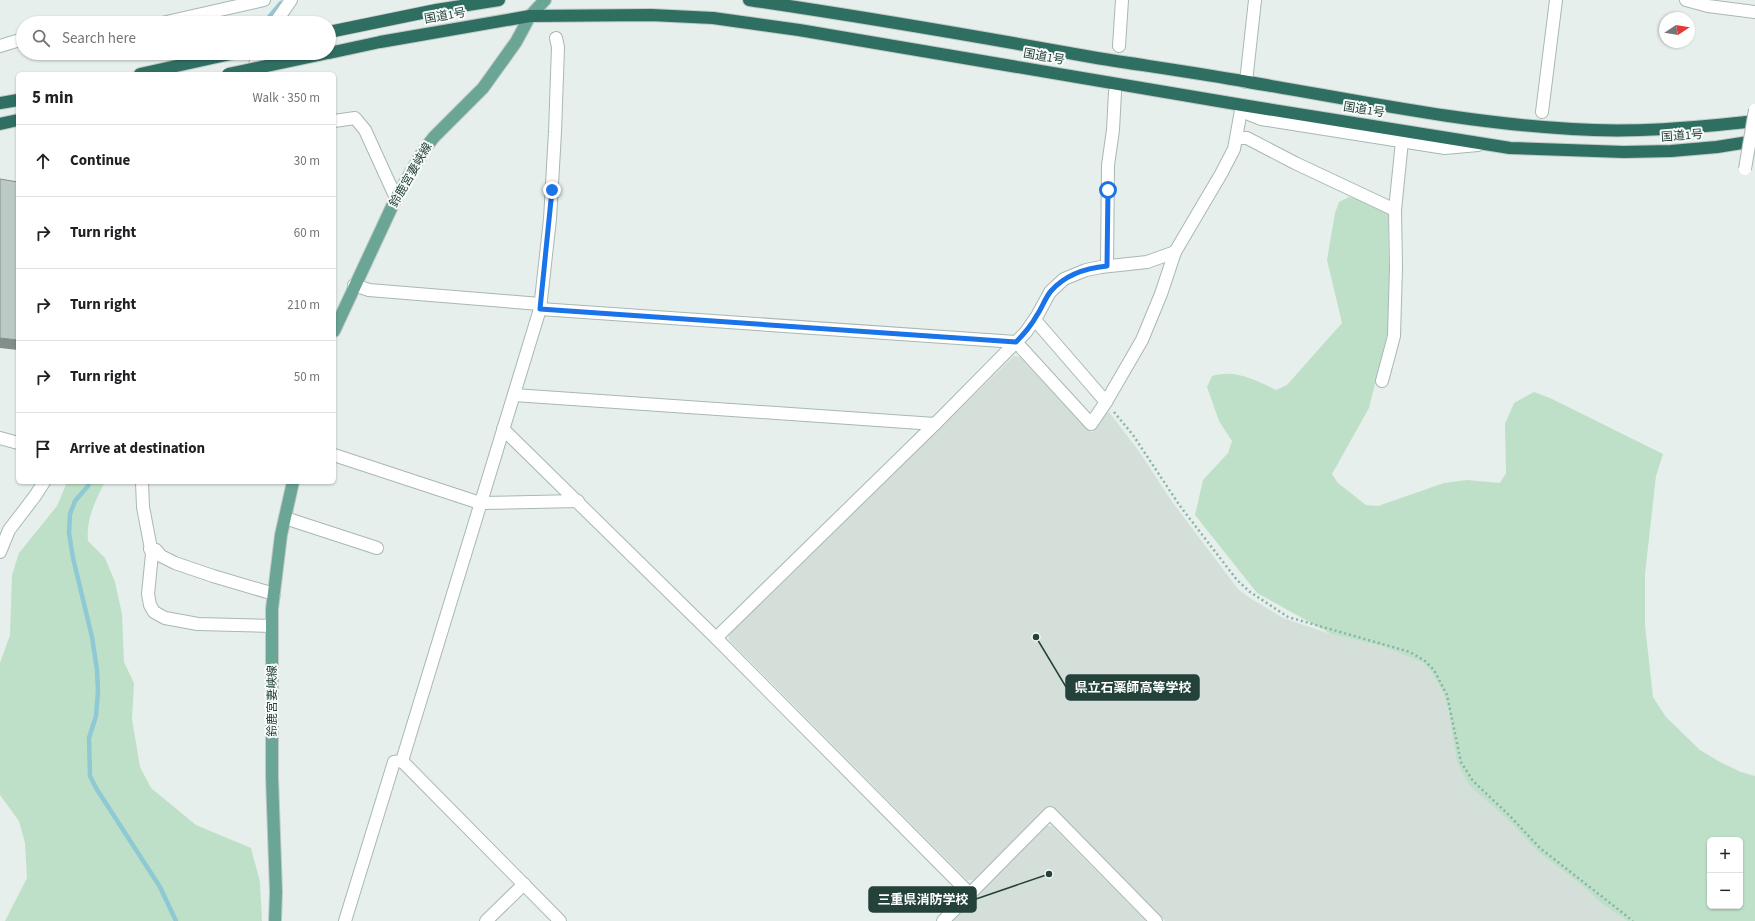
<!DOCTYPE html>
<html lang="en">
<head>
<meta charset="utf-8">
<style>
	body { margin:0; font-family:"Source Sans 3","Noto Sans JP",sans-serif; background:#f6f6f6; color:#202124 }
	.controls { position:absolute; right:12px; bottom:12px; display:grid; overflow:hidden; border-radius:6px; box-shadow:0 1px 3px #0004 }
	.controls button { width:36px; height:36px; display:grid; place-items:center; padding:0; border:0; border-bottom:1px solid #e0e0e0; background:#fff; color:#202124; font:20px sans-serif }
	.compass { position:absolute; left:1659px; top:12px; width:36px; height:36px; border-radius:50%; background:#fff; box-shadow:0 1px 3px #0004; rotate:78deg }
	.stop { position:absolute; width:12px; height:12px; margin:-9px; border:3px solid #1a73e8; border-radius:50%; background:#fff }
	.stop.end { background:#1a73e8; border-color:#fff; box-shadow:0 1px 4px #0008 }
	.list { margin:0; padding:0; list-style:none }
	h2 { display:flex; justify-content:space-between; align-items:center; height:52px; margin:0; padding:0 16px; font-size:17px }
	h2 small { font-size:13px; font-weight:400; color:#757577 }
	.list li { display:grid; grid-template-columns:26px 1fr auto; gap:12px; align-items:center; box-sizing:border-box; height:72px; padding:0 16px; border-top:1px solid #e0e0e0 }
	.list b { display:block; font-size:15px; white-space:nowrap }
	.list em { font-size:13px; font-style:normal; color:#757577 }
	.icon { flex:none; width:22px; height:22px; fill:none; stroke:currentColor; stroke-width:2; stroke-linecap:round; stroke-linejoin:round }
	.map { position:relative; flex:none; width:1755px; height:921px; overflow:hidden }
	.search { position:absolute; background:#fff; box-shadow:0 1px 3px #0004; left:16px; top:16px; width:320px; height:44px; display:flex; align-items:center; gap:10px; box-sizing:border-box; padding:0 14px; border-radius:22px; color:#757577; font-size:15px }
	.panel { position:absolute; background:#fff; box-shadow:0 1px 3px #0004; left:16px; top:72px; width:320px; height:412px; border-radius:6px }
	.map>svg:first-child { display:block }
	.built { fill:#d4dfda }
	.green { fill:#bfe0c8; fill-rule:evenodd }
	.lines { fill:none; stroke-linecap:round; stroke-linejoin:round }
	.stream { stroke:#8ec9d4; stroke-width:4.5 }
	.minor-casing { stroke:#a8b8b2; stroke-width:14 }
	.major-casing { stroke:#c2cac8; stroke-width:14 }
	.highway-casing { stroke:#c2cac8; stroke-width:14 }
	.path { stroke:#86b3a5; stroke-width:2.5; stroke-dasharray:2 3; stroke-linecap:butt }
	.minor { stroke:#fff; stroke-width:12 }
	.major { stroke:#6aa596; stroke-width:12 }
	.highway { stroke:#2f6f62; stroke-width:12 }
	.minor-bridge-casing { stroke:#a8b8b2; stroke-width:14; stroke-linecap:butt }
	.highway-bridge-casing { stroke:#c2cac8; stroke-width:14; stroke-linecap:butt }
	.minor-bridge { stroke:#fff; stroke-width:12 }
	.highway-bridge { stroke:#2f6f62; stroke-width:12 }
	.shaded-wall { fill:#838d89 }
	.building { fill:#bbcac4; stroke:#838d89 }
	.route { stroke:#1a73e8; stroke-width:5 }
	.labels { text-anchor:middle; dominant-baseline:central; stroke-width:4; stroke-linejoin:round; paint-order:stroke }
	.street-label { font-size:12px; fill:#24423a; stroke:#f7fbf9 }
	.leader { fill:none; stroke:#24423a; stroke-width:1.5 }
	.callout-dot { fill:#24423a; stroke:#f7fbf9; stroke-width:1.5 }
	.callout { fill:#24423a; stroke:#24423a; stroke-width:1.5 }
	.callout-label { font-size:13px; text-anchor:middle; font-weight:bold; fill:#fff }
</style>
</head>
<body>
<div class="map">
<svg width="1755" height="921" viewBox="0 0 1755 921">
	<rect width="100%" height="100%" fill="#e6efeb"/>
	<!-- built -->
	<g class="built">
		<path d="M 1014,356 L 1022,357 L 1092,433 L 1106,413 L 1109,412 L 1138,450 L 1173,503 L 1238,589 L 1250,598 L 1283,618 L 1331,634 L 1385,647 L 1423,663 L 1432,673 L 1444,695 L 1449,713 L 1505,817 L 1538,852 L 1580,884 L 1602,904 L 1627,921 L 1165,921 L 1051,806 L 974,880 L 967,880 L 729,640 L 729,634 Z"/>
		<path d="M 1047,826 L 1052,826 L 1146,921 L 952,921 Z"/>
	</g>
	<!-- green -->
	<g class="green">
		<path d="M 1349,197 L 1372,203 L 1388,214 L 1390,323 L 1369,408 L 1332,474 L 1338,483 L 1366,505 L 1378,506 L 1444,483 L 1467,480 L 1500,483 L 1506,473 L 1505,424 L 1514,403 L 1534,392 L 1550,398 L 1663,454 L 1656,476 L 1645,574 L 1645,625 L 1653,697 L 1666,717 L 1700,750 L 1720,762 L 1741,772 L 1755,776 L 1755,921 L 1627,921 L 1602,904 L 1580,884 L 1538,852 L 1505,817 L 1469,785 L 1457,762 L 1449,713 L 1444,695 L 1432,673 L 1423,663 L 1385,647 L 1331,634 L 1257,593 L 1195,515 L 1203,480 L 1228,453 L 1232,441 L 1219,421 L 1207,387 L 1212,376 C 1235,369 1255,380 1276,390 L 1287,385 L 1342,323 L 1327,260 L 1335,213 L 1339,202 ZM 1710,840 L 1740,840 L 1740,906 L 1710,906 Z"/>
		<path d="M 67,482 L 105,482 C 95,501 86,519 88,541 L 105,558 L 115,582 L 122,614 L 124,662 L 134,683 L 132,719 L 140,767 L 151,788 L 196,825 L 251,848 L 260,882 L 262,921 L 5,921 L 27,878 L 25,843 L 19,821 L 0,795 L 0,663 L 10,635 L 12,575 L 19,553 L 57,506 Z"/>
	</g>
	<g class="lines">
		<!-- stream -->
		<g class="stream">
			<path d="M 264,23 L 281,3"/>
			<path d="M 89,482 L 88,486 L 75,501 L 70,514 L 69,533 L 73,558 L 92,637 L 97,670 L 98,691 L 96,716 L 89,738 L 90,776 L 96,788 L 160,887 L 176,921"/>
		</g>
		<!-- minor casing -->
		<g class="minor-casing">
			<g id="minor">
				<path d="M 1686,0 L 1708,6 L 1755,12"/>
				<path d="M 162,23 L 264,0"/>
				<path d="M 275,23 L 291,0"/>
				<path d="M 0,46 L 23,39"/>
				<path d="M 1119,46 L 1122,0"/>
				<path d="M 252,74 L 259,53"/>
				<path d="M 1246,82 L 1255,0"/>
				<path d="M 1241,111 L 1261,119 L 1445,148 L 1478,145"/>
				<path d="M 1542,112 L 1556,0"/>
				<path d="M 334,121 L 355,118 L 365,130 L 396,198"/>
				<path d="M 1237,138 L 1247,138 L 1295,163 L 1395,210"/>
				<path d="M 1107,266 L 1108,165 L 1113,130 L 1115,92"/>
				<path d="M 354,285 L 369,290 L 540,304"/>
				<path d="M 540,309 L 1016,342 L 1091,424 L 1106,402 L 1142,340 L 1161,294 L 1175,252 L 1221,174 L 1234,149 L 1242,105"/>
				<path d="M 1035,320 L 1106,402"/>
				<path d="M 1382,381 L 1394,336 L 1396,267 L 1395,210 L 1402,141"/>
				<path d="M 514,395 L 935,424"/>
				<path d="M 503,429 L 716,638 L 970,894"/>
				<path d="M 0,438 L 18,443"/>
				<path d="M 334,455 L 480,503 L 578,501"/>
				<path d="M 142,482 L 143,507 L 152,554 L 148,594 L 150,605 L 154,612 L 165,618 L 198,624 L 272,626"/>
				<path d="M 285,518 L 377,548"/>
				<path d="M 150,549 L 156,550 L 161,556 L 175,563 L 213,576 L 274,594"/>
				<path d="M 0,552 L 9,530 L 35,496 L 44,482"/>
				<path d="M 716,638 L 935,424 L 1026,332 L 1037,316 L 1050,292 L 1064,279 L 1086,270 L 1101,267 L 1147,262 L 1175,252"/>
				<path d="M 402,761 L 540,309 L 550,219 L 555,132 L 558,47 L 556,38"/>
				<path d="M 402,761 L 560,921"/>
				<path d="M 345,921 L 394,762 L 402,761"/>
				<path d="M 486,921 L 524,884"/>
				<path d="M 943,921 L 1050,813 L 1156,921"/>
			</g>
		</g>
		<!-- major casing -->
		<g class="major-casing">
			<g id="major">
				<path d="M 334,331 L 396,198 L 423,151 L 434,137 L 483,88 L 516,42 L 530,16 L 545,0"/>
				<path d="M 275,921 L 276,892 L 272,777 L 272,609 L 281,535 L 293,482"/>
			</g>
		</g>
		<!-- highway casing -->
		<g class="highway-casing">
			<g id="highway">
				<path d="M 749,0 C 865,17 981,37 1097,58 C 1147,66 1198,73 1248,82 C 1356,100 1463,123 1572,129 C 1633,133 1694,128 1755,121"/>
				<path d="M 329,32 L 436,10 L 499,0"/>
				<path d="M 329,53 L 380,42 L 530,16 L 651,15 L 713,18 L 799,30 L 1242,105 L 1510,148 L 1624,152 L 1671,151 L 1717,147 L 1755,141"/>
				<path d="M 140,74 L 235,53"/>
				<path d="M 0,103 L 18,100"/>
				<path d="M 0,124 L 18,120"/>
			</g>
		</g>
		<!-- path -->
		<path class="path" d="M 1114,412 L 1133,435 L 1180,506 L 1237,580 L 1250,592 L 1288,617 L 1410,652 L 1425,661 L 1434,670 L 1447,695 L 1461,762 L 1473,781 L 1509,815 L 1540,848 L 1633,921"/>
		<!-- minor -->
		<use href="#minor" class="minor"/>
		<!-- major -->
		<use href="#major" class="major"/>
		<!-- highway -->
		<use href="#highway" class="highway"/>
		<!-- minor-bridge casing -->
		<g class="minor-bridge-casing">
			<path id="minor-bridge" d="M 1745,169 L 1755,110"/>
		</g>
		<!-- highway-bridge casing -->
		<g class="highway-bridge-casing">
			<path id="highway-bridge" d="M 228,74 L 328,53"/>
		</g>
		<!-- minor-bridge -->
		<use href="#minor-bridge" class="minor-bridge"/>
		<!-- highway-bridge -->
		<use href="#highway-bridge" class="highway-bridge"/>
	</g>
	<!-- shaded-wall -->
	<path class="shaded-wall" d="M 0,338 L 18,340 L 18,350 L 0,348 Z"/>
	<!-- building -->
	<path class="building" d="M 0,179 L 18,182 L 18,340 L 0,338 Z"/>
	<g class="lines">
		<!-- route -->
		<path class="route" d="M 552,190 L 540,309 L 1016,342 C 1024,334 1031,326 1037,315 C 1042,308 1045,298 1051,291 C 1065,275 1086,268 1107,266 L 1108,190"/>
	</g>
	<g class="labels">
		<!-- street labels -->
		<g class="street-label">
			<text transform="translate(445 16) rotate(-10)">国道1号</text>
			<text transform="translate(1044 57) rotate(10)">国道1号</text>
			<text transform="translate(1364 110) rotate(9)">国道1号</text>
			<text transform="translate(1682 136) rotate(-4)">国道1号</text>
			<text transform="translate(411 175) rotate(-60)">鈴鹿宮妻峡線</text>
			<text transform="translate(272 701) rotate(-90)">鈴鹿宮妻峡線</text>
		</g>
	</g>
	<!-- callouts -->
	<path class="leader" d="M1036 637L1066 687M1049 874L976 899"/>
	<g class="callout-dot">
		<circle cx="1036" cy="637" r="4"/>
		<circle cx="1049" cy="874" r="4"/>
	</g>
	<g class="callout">
		<rect x="1066" y="675" width="133" height="25" rx="4"/>
		<rect x="869" y="887" width="107" height="25" rx="4"/>
	</g>
	<g class="callout-label">
		<text x="1133" y="692">県立石薬師高等学校</text>
		<text x="923" y="904">三重県消防学校</text>
	</g>
</svg>
<div class="controls">
<button>+</button>
<button>−</button>
</div>
<svg class="compass" viewBox="-18 -18 36 36"><path d="M0-13l5 13h-10z" fill="#e53935"/><path d="M0 13l5-13h-10z" fill="#757577"/></svg>
<div class="stop" style="left:1108px;top:190px"></div>
<div class="stop end" style="left:552px;top:190px"></div>
<div class="search"><svg class="icon" aria-label="search" viewBox="0 0 24 24"><circle cx="10" cy="10" r="6"/><path d="M15 15l6 6"/></svg>Search here</div>
<section class="panel">
<h2>5 min<small>Walk · 350 m</small></h2>
<ul class="list">
<li><svg class="icon" aria-label="ahead" viewBox="0 0 24 24"><path d="M12 20V5M6 11l6-6 6 6"/></svg><div><b>Continue</b></div><em>30 m</em></li>
<li><svg class="icon" aria-label="right" viewBox="0 0 24 24"><path d="M7 20v-9h11M14 6l5 5-5 5"/></svg><div><b>Turn right</b></div><em>60 m</em></li>
<li><svg class="icon" aria-label="right" viewBox="0 0 24 24"><path d="M7 20v-9h11M14 6l5 5-5 5"/></svg><div><b>Turn right</b></div><em>210 m</em></li>
<li><svg class="icon" aria-label="right" viewBox="0 0 24 24"><path d="M7 20v-9h11M14 6l5 5-5 5"/></svg><div><b>Turn right</b></div><em>50 m</em></li>
<li><svg class="icon" aria-label="arrive" viewBox="0 0 24 24"><path d="M6 21V4h12l-3 4 3 4H6"/></svg><div><b>Arrive at destination</b></div></li>
</ul>
</section>
</div>
</body>
</html>
